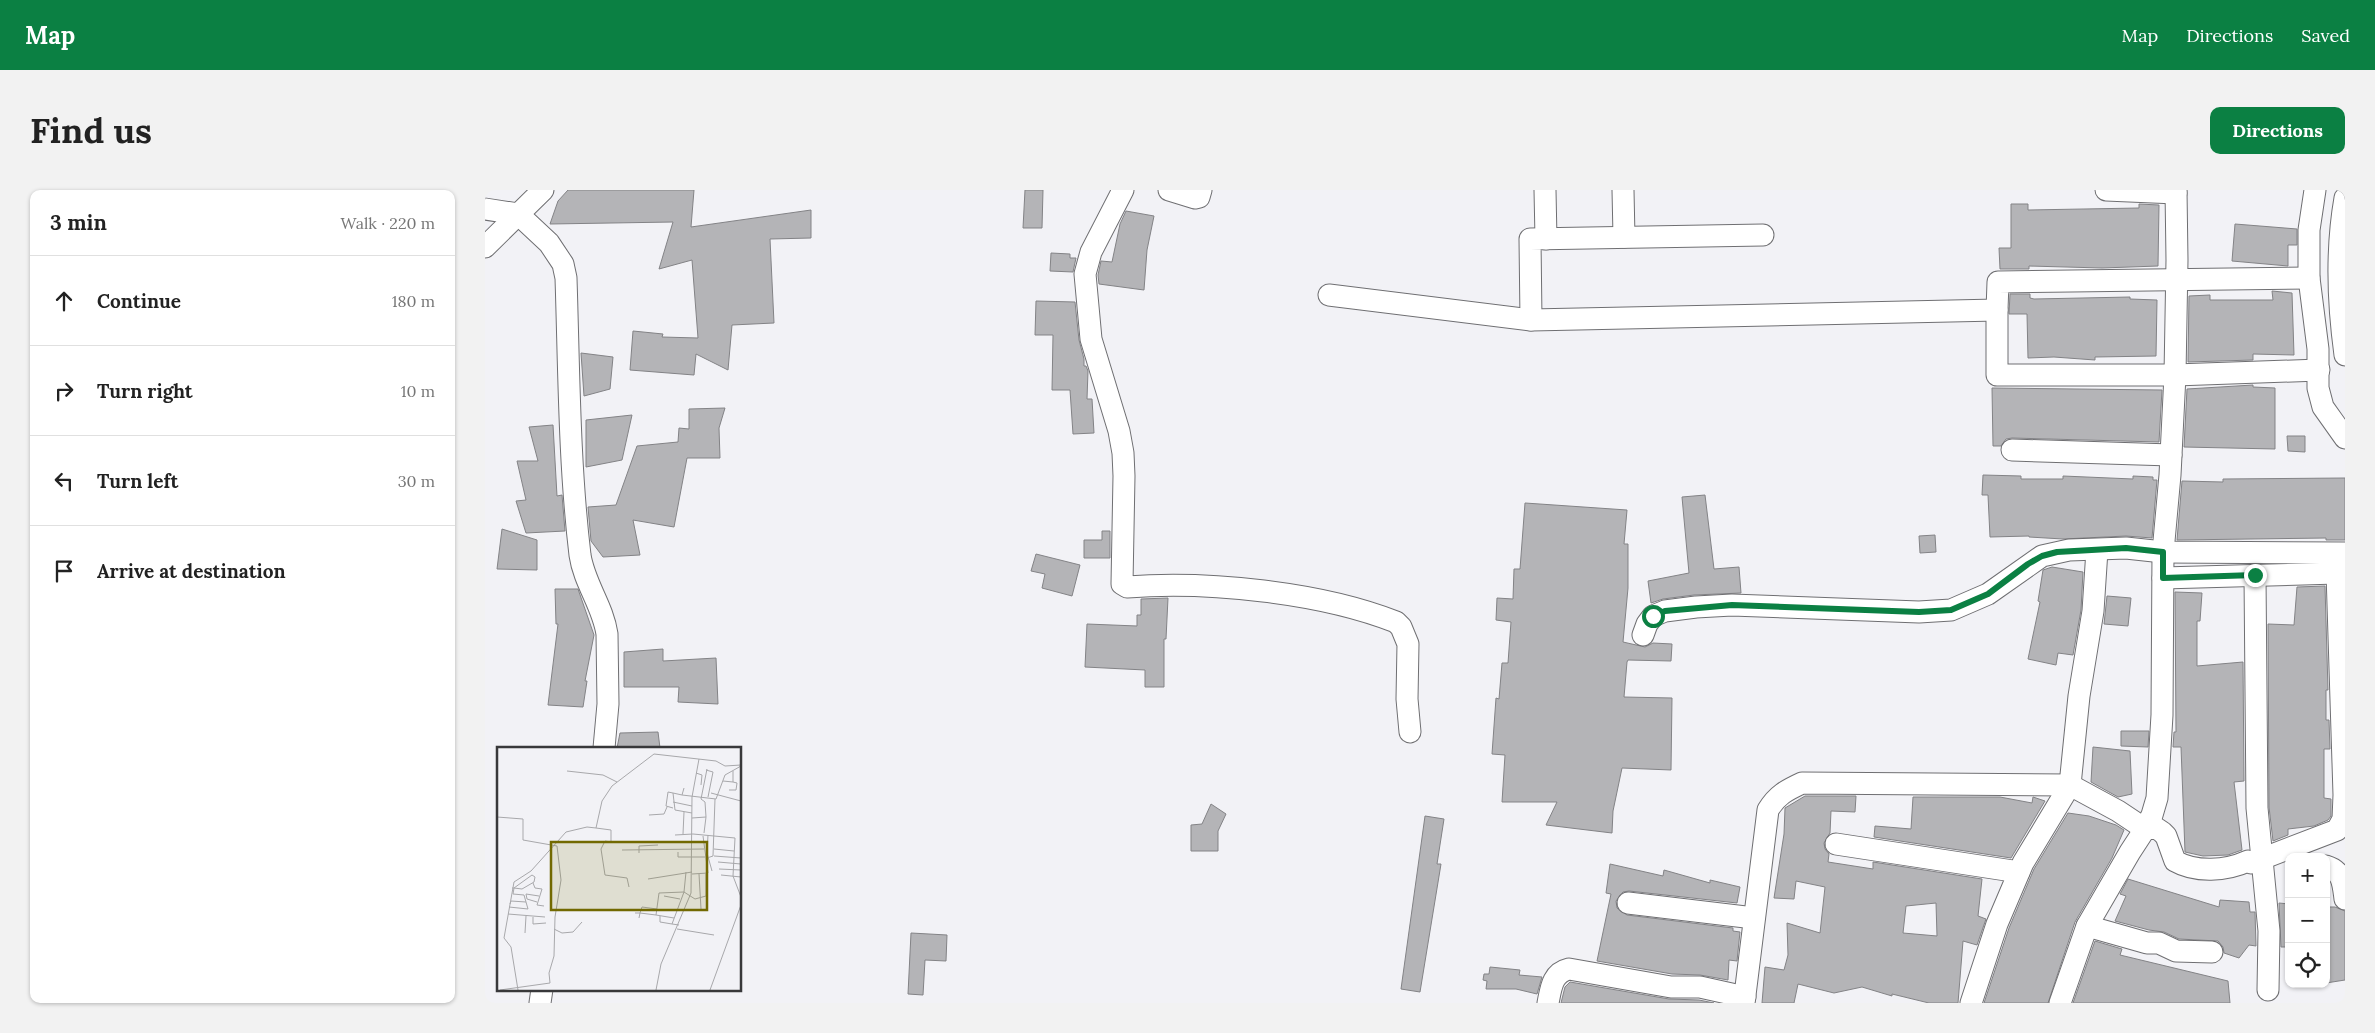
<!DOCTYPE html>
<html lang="en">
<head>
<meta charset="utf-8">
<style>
	body { margin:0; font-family:Lora,serif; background:#f2f2f2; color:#222 }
	.controls { position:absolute; right:15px; bottom:15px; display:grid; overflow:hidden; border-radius:10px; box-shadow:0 1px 4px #0004 }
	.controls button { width:45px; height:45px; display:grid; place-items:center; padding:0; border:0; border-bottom:1px solid #e0e0e0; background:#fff; color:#222; font:25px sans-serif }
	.stop { position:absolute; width:15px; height:15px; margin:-11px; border:4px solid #0b8043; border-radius:50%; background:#fff }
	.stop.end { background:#0b8043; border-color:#fff; box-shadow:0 1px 5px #0008 }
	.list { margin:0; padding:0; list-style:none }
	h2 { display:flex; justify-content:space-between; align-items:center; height:65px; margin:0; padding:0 20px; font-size:21px }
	h2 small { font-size:16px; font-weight:400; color:#767676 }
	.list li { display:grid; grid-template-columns:32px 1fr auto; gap:15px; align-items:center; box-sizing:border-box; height:90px; padding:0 20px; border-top:1px solid #e0e0e0 }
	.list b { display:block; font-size:19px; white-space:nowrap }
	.list em { font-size:16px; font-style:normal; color:#767676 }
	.icon { flex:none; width:28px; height:28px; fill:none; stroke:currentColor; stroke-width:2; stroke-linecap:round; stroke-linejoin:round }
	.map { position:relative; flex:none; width:1860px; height:813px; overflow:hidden; border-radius:10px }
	header { display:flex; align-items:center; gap:30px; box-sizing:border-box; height:70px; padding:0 25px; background:#0b8043; color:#fff }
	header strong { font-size:24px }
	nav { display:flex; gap:28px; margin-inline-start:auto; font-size:18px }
	.intro { display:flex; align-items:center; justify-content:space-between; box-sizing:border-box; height:120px; padding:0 30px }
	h1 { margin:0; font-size:35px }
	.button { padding:12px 22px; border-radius:10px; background:#0b8043; color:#fff; font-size:18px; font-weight:700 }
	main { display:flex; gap:30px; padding:0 30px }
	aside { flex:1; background:#fff; border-radius:10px; box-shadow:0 1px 4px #0004 }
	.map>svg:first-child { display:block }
	.building { fill:#b4b4b7; stroke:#838386; fill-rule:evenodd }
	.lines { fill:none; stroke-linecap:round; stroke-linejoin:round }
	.minor-casing { stroke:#6f6f72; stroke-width:23 }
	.minor { stroke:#fff; stroke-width:21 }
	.route { stroke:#0b8043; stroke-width:6 }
	.inset-road { fill:none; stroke:#a8a8ab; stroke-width:1 }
	.view { fill:#726901; fill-opacity:0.15; stroke:#726901; stroke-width:2.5 }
	.inset-edge { fill:none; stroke:#38383a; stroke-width:2.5 }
</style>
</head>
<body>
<header>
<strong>Map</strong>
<nav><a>Map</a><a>Directions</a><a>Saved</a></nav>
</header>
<div class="intro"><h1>Find us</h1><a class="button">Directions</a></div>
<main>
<aside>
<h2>3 min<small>Walk · 220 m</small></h2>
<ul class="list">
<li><svg class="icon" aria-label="ahead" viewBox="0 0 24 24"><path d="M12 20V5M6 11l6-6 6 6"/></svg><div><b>Continue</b></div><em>180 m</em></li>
<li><svg class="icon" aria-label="right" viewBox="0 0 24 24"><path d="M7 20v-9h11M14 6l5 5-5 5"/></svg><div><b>Turn right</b></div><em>10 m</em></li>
<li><svg class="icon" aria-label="left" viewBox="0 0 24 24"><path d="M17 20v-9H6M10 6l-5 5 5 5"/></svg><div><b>Turn left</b></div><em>30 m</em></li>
<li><svg class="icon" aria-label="arrive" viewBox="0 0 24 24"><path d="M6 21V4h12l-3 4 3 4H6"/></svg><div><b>Arrive at destination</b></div></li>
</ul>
</aside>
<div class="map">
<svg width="1860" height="813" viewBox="0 0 1860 813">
	<rect width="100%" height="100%" fill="#f2f2f6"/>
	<!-- building -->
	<g class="building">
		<path d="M 83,0 L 209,0 L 206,37 L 326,20 L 326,48 L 285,49 L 289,133 L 247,135 L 243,180 L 211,164 L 209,185 L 145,180 L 148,141 L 178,144 L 177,147 L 213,148 L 207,70 L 174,79 L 188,32 L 65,34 L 73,11 Z"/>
		<path d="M 540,0 L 558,0 L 557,38 L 538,38 Z"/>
		<path d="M 1526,14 L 1543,14 L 1543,20 L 1654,18 L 1654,14 L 1674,15 L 1673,76 L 1617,78 L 1544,76 L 1544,79 L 1515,79 L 1514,58 L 1526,58 Z"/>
		<path d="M 641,21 L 669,26 L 662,60 L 659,100 L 614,94 L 613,85 L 616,71 L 627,72 L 635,34 Z"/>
		<path d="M 1750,34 L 1812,39 L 1812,55 L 1803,55 L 1803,76 L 1747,71 Z"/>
		<path d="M 566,63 L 585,64 L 585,68 L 591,68 L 588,82 L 565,81 Z"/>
		<path d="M 1787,101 L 1807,103 L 1809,165 L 1768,164 L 1768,170 L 1703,172 L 1704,106 L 1725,105 L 1725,110 L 1788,110 Z"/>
		<path d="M 1525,104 L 1545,104 L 1545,108 L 1549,109 L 1645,107 L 1645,109 L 1672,110 L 1671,166 L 1610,167 L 1610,170 L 1569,167 L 1543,168 L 1542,124 L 1524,124 Z"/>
		<path d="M 551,111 L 590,112 L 594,150 L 599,169 L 599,176 L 601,176 L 603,181 L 602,209 L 607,209 L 609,243 L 588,244 L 585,200 L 567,200 L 568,145 L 550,145 Z"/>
		<path d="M 96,163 L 128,167 L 125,199 L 99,206 Z"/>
		<path d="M 1768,195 L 1768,197 L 1790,198 L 1790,259 L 1699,257 L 1702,199 Z"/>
		<path d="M 1507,198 L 1677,200 L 1674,252 L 1527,248 L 1521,249 L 1516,256 L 1508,256 Z"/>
		<path d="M 240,218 L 234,238 L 235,268 L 202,268 L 189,337 L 148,330 L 155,365 L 118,367 L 106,351 L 103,317 L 131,315 L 152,256 L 193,252 L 194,238 L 204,239 L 204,219 Z"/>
		<path d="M 147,225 L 137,270 L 101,277 L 101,230 Z"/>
		<path d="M 68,235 L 72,306 L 77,305 L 80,341 L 41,343 L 31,311 L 41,310 L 32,271 L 53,271 L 44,237 Z"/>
		<path d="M 1802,246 L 1820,246 L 1820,262 L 1803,261 Z"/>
		<path d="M 1498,285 L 1536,286 L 1536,289 L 1578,289 L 1578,286 L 1648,289 L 1648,286 L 1668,287 L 1668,290 L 1672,290 L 1667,348 L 1641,346 L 1578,349 L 1544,347 L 1544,346 L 1505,347 L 1503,305 L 1497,305 Z"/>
		<path d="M 1860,288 L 1860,350 L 1841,350 L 1841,348 L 1692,350 L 1697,291 L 1738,292 L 1738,289 Z"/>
		<path d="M 1220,305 L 1229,379 L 1254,377 L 1256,403 L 1209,405 L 1178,409 L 1166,413 L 1163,391 L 1204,383 L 1197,307 Z"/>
		<path d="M 1040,313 L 1142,320 L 1139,354 L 1143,354 L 1143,398 L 1138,452 L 1160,457 L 1168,453 L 1187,454 L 1186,471 L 1143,470 L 1142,472 L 1139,507 L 1187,508 L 1186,580 L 1137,578 L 1128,621 L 1127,643 L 1061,635 L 1072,612 L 1017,612 L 1020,565 L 1007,564 L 1011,508 L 1014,509 L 1017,473 L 1023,473 L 1026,432 L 1011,430 L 1012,408 L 1028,409 L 1029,379 L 1035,379 Z"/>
		<path d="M 17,339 L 52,350 L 52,380 L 12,379 Z"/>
		<path d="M 617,341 L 625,341 L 625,368 L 599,368 L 599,350 L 617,350 Z"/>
		<path d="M 1450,345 L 1451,362 L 1435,363 L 1434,346 Z"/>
		<path d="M 551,364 L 595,375 L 587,406 L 557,398 L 560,384 L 546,381 Z"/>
		<path d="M 1567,377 L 1598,382 L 1596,420 L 1588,465 L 1573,463 L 1571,475 L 1543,469 L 1555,412 L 1553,411 L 1558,380 Z"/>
		<path d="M 1840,396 L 1843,500 L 1841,500 L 1841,530 L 1844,530 L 1845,559 L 1839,559 L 1839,608 L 1846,609 L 1846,626 L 1843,630 L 1829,636 L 1803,639 L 1803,645 L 1788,651 L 1784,617 L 1783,434 L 1809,435 L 1812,397 Z"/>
		<path d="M 70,399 L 93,399 L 109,445 L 100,491 L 102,491 L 98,517 L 63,515 L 73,434 L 71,434 Z"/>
		<path d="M 1690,402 L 1717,403 L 1715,431 L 1712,431 L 1712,476 L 1758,472 L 1759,591 L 1749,592 L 1757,660 L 1743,665 L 1718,666 L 1700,662 L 1696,557 L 1688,557 L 1689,542 L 1691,542 Z"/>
		<path d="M 1622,406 L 1646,408 L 1643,436 L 1619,434 Z"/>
		<path d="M 683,408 L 681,449 L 679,449 L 679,497 L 660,497 L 660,480 L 600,477 L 602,434 L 652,436 L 652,425 L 656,425 L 656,409 Z"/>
		<path d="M 178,459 L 178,471 L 231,468 L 233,514 L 193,512 L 194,497 L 139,497 L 139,462 Z"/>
		<path d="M 1636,541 L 1664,541 L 1663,557 L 1636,556 Z"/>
		<path d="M 173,542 L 175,558 L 132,558 L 135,543 Z"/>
		<path d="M 1608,557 L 1645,561 L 1647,604 L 1633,607 L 1606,592 Z"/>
		<path d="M 1320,606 L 1371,606 L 1370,622 L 1346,621 L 1345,643 L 1339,653 L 1340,659 L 1344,664 L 1343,672 L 1388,679 L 1388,672 L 1497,689 L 1493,726 L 1501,729 L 1492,755 L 1478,751 L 1473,813 L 1444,813 L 1407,804 L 1407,806 L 1377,797 L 1349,803 L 1313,794 L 1309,813 L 1277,813 L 1280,777 L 1299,780 L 1303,765 L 1302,733 L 1335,743 L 1340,697 L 1311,691 L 1309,709 L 1289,708 L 1299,644 L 1300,618 ZM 1451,713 L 1452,746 L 1418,743 L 1421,716 Z"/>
		<path d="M 1428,607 L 1515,607 L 1547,613 L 1548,607 L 1560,611 L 1526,668 L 1389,647 L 1390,636 L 1426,639 Z"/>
		<path d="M 726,614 L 741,624 L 733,641 L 733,661 L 706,661 L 706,635 L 717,634 Z"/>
		<path d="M 1583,623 L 1604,626 L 1631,635 L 1639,640 L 1627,668 L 1590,732 L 1563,813 L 1499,813 L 1524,738 L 1549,679 Z"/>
		<path d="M 940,626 L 959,629 L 952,674 L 956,674 L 935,802 L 916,799 Z"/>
		<path d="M 1125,674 L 1178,686 L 1179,680 L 1225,693 L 1225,690 L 1255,697 L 1252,713 L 1144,701 L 1138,702 L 1131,711 L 1132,718 L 1142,725 L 1248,738 L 1248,741 L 1255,742 L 1252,771 L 1244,770 L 1243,790 L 1215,785 L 1187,784 L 1112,771 L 1126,704 L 1121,703 Z"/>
		<path d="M 1643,689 L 1734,717 L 1735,710 L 1764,712 L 1765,722 L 1770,722 L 1771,756 L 1764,755 L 1754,768 L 1739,763 L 1738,757 L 1733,751 L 1694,749 L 1679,742 L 1664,740 L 1630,731 L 1641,706 L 1635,704 Z"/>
		<path d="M 1794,713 L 1804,714 L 1804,757 L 1796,757 Z"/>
		<path d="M 1841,717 L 1850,717 L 1860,721 L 1860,790 L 1841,793 Z"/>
		<path d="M 426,743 L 462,745 L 461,771 L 440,770 L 438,805 L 423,804 Z"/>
		<path d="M 1610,751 L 1637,759 L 1635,765 L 1743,791 L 1745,813 L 1588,813 Z"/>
		<path d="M 1005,777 L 1035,780 L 1034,785 L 1057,787 L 1052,804 L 1031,799 L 1001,799 L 1002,791 L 998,790 L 999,784 L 1004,784 Z"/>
		<path d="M 1085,792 L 1184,809 L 1214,810 L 1229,813 L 1076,813 L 1080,797 Z"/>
	</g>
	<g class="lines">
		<!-- minor casing -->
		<g class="minor-casing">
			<g id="minor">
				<path d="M 638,0 L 606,62 L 600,84 L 606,149 L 634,241 L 638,263 L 639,286 L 637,394 L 642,397 C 723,391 835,402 911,432 L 916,437 L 923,454 L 922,509 L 925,542"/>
				<path d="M 684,0 L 710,8 L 714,7 L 716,0"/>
				<path d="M 1060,0 L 1061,49"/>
				<path d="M 1138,0 L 1139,47"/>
				<path d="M 1621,0 L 1691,3"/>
				<path d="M 1830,0 L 1824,40 L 1824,88 L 1833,159 L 1833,198 L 1838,217 L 1860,248"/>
				<path d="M 1860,8 C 1851,59 1853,114 1860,165"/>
				<path d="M 0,19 L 33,24 L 64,53 L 78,74 L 81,88 C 84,180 84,273 95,365 C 99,393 118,416 122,444 L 123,514 L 119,558"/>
				<path d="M 0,57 L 58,0"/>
				<path d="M 844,105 L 1046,130 L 1512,120 L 1513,92 L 1824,88"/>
				<path d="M 1512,120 L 1512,185 L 1690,185 L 1834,180"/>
				<path d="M 1046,130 L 1045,49 L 1278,45"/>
				<path d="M 1527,260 L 1686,265"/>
				<path d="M 1770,385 L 1772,618 L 1784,741 L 1783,800"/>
				<path d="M 1678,388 L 1852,383 L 1860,380"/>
				<path d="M 1158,445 L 1162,434 L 1168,426 L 1180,421 L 1211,417 L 1247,415 L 1434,422 L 1466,420 L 1503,404 L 1557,366 L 1584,360 L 1641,358 L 1678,362 L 1860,363"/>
				<path d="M 1351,654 L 1534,682"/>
				<path d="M 1841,676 C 1858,681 1858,694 1860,709"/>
				<path d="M 1143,713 L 1269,728"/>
				<path d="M 1602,736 L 1662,753 L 1674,753 L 1691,761 L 1727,762"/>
				<path d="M 55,813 L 57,799"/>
				<path d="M 1063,813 C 1066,798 1067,783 1084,779 L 1186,797 L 1215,797 L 1260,807"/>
				<path d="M 1259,813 L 1283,620 C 1292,605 1302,600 1317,593 L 1585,595 L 1633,621 L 1660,639 L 1671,638 L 1677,642 L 1681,646 L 1690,671 C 1711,683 1741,681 1763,671 L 1766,673 L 1852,640 L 1858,629 L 1859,605 L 1852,383"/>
				<path d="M 1486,813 L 1512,734 L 1538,673 L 1585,595 L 1594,506 L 1608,421 L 1612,360"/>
				<path d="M 1575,813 L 1602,736 L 1645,662 L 1660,639 L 1667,625 L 1672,608 L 1677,525 L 1678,362 L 1685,285 L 1690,185 L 1692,70 L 1691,0"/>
			</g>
		</g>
		<!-- minor -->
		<use href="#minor" class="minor"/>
	</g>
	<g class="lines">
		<!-- route -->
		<path class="route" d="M 1168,426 L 1180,421 L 1247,415 L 1434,422 L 1466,420 L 1503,404 L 1543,374 L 1557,366 L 1572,362 L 1641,358 L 1678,362 L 1678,388 L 1770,385"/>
	</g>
	<!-- overview -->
	<g transform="translate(12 557)">
		<rect width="244" height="244" fill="#f2f2f6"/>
		<path class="inset-road" d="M 209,23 L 216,25 L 211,50M 70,24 L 106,28 L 120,35M 199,26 L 205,28 L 204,38M 226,34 L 236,35 L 236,24M 232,43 L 239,43 L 240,36 L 236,35M 176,46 L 185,48 L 187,41M 214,46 L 244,54M 185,48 L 219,52 L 228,28 L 244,19M 176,55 L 195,59M 176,61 L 169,59 L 171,45 L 176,46 L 178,63 L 195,66M 152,68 L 167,67 L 170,60M 0,70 L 26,72 L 26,93 L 60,99 L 64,133 L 58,170 L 57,209 L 52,226 L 53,236 L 3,243M 209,70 L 208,55 L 204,52 L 210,22M 195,71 L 209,70 L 207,86M 99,81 L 114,83 L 114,95 L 108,94 L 104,102 L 108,128 L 130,131 L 132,140M 186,87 L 187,65M 196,87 L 238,91 L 236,129 L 244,150M 178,88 L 196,87M 211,88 L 210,106 L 215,124M 217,102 L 237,104M 125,103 L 207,102M 181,105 L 181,110 L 208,110M 142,106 L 142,99 L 161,98M 217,109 L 244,111M 210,111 L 216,109 L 218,52M 221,115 L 244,117M 222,122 L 244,123M 195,127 L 211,126 L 206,89M 202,127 L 204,162M 224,128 L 244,130M 151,132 L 195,125M 36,136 L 38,141 L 45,142 L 40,158 L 47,159M 167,149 L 183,152M 40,155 L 30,152 L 29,147 L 42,149M 13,157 L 14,154 L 29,155M 12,160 L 31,162 L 27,148 L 16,147 L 17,141 L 35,128 L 38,130 L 37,135 L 25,142 L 17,141 L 15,141M 138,166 L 143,166 L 145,160 L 160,162M 11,167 L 48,170M 163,169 L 163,175 L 175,177M 36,170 L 36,177 L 49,176M 142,171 L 143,166 L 159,168M 177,171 L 159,168 L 162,146 L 187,145 L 198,152 L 209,149 L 209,127M 182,178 L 175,177 L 187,145 L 189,125M 57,182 L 65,186 L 76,185 L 85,175M 180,182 L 217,188M 28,186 L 29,169M 21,243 L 14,200 L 7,191 L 17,135 L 34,124 L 69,85 L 90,80 L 99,81 L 105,54 L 115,39 L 157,7 L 219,14 L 228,19 L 244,18M 159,243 L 164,217 L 194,146 L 195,50 L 202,12M 213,243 L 244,158"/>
		<path class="view" d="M 54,95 L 210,95 L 210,163 L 54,163 Z"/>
		<rect width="244" height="244" class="inset-edge"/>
	</g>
</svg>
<div class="controls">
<button>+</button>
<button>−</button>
<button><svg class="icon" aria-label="locate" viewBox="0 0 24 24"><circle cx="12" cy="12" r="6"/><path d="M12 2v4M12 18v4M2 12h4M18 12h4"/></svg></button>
</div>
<div class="stop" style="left:1168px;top:426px"></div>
<div class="stop end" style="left:1770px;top:385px"></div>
</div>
</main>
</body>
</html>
